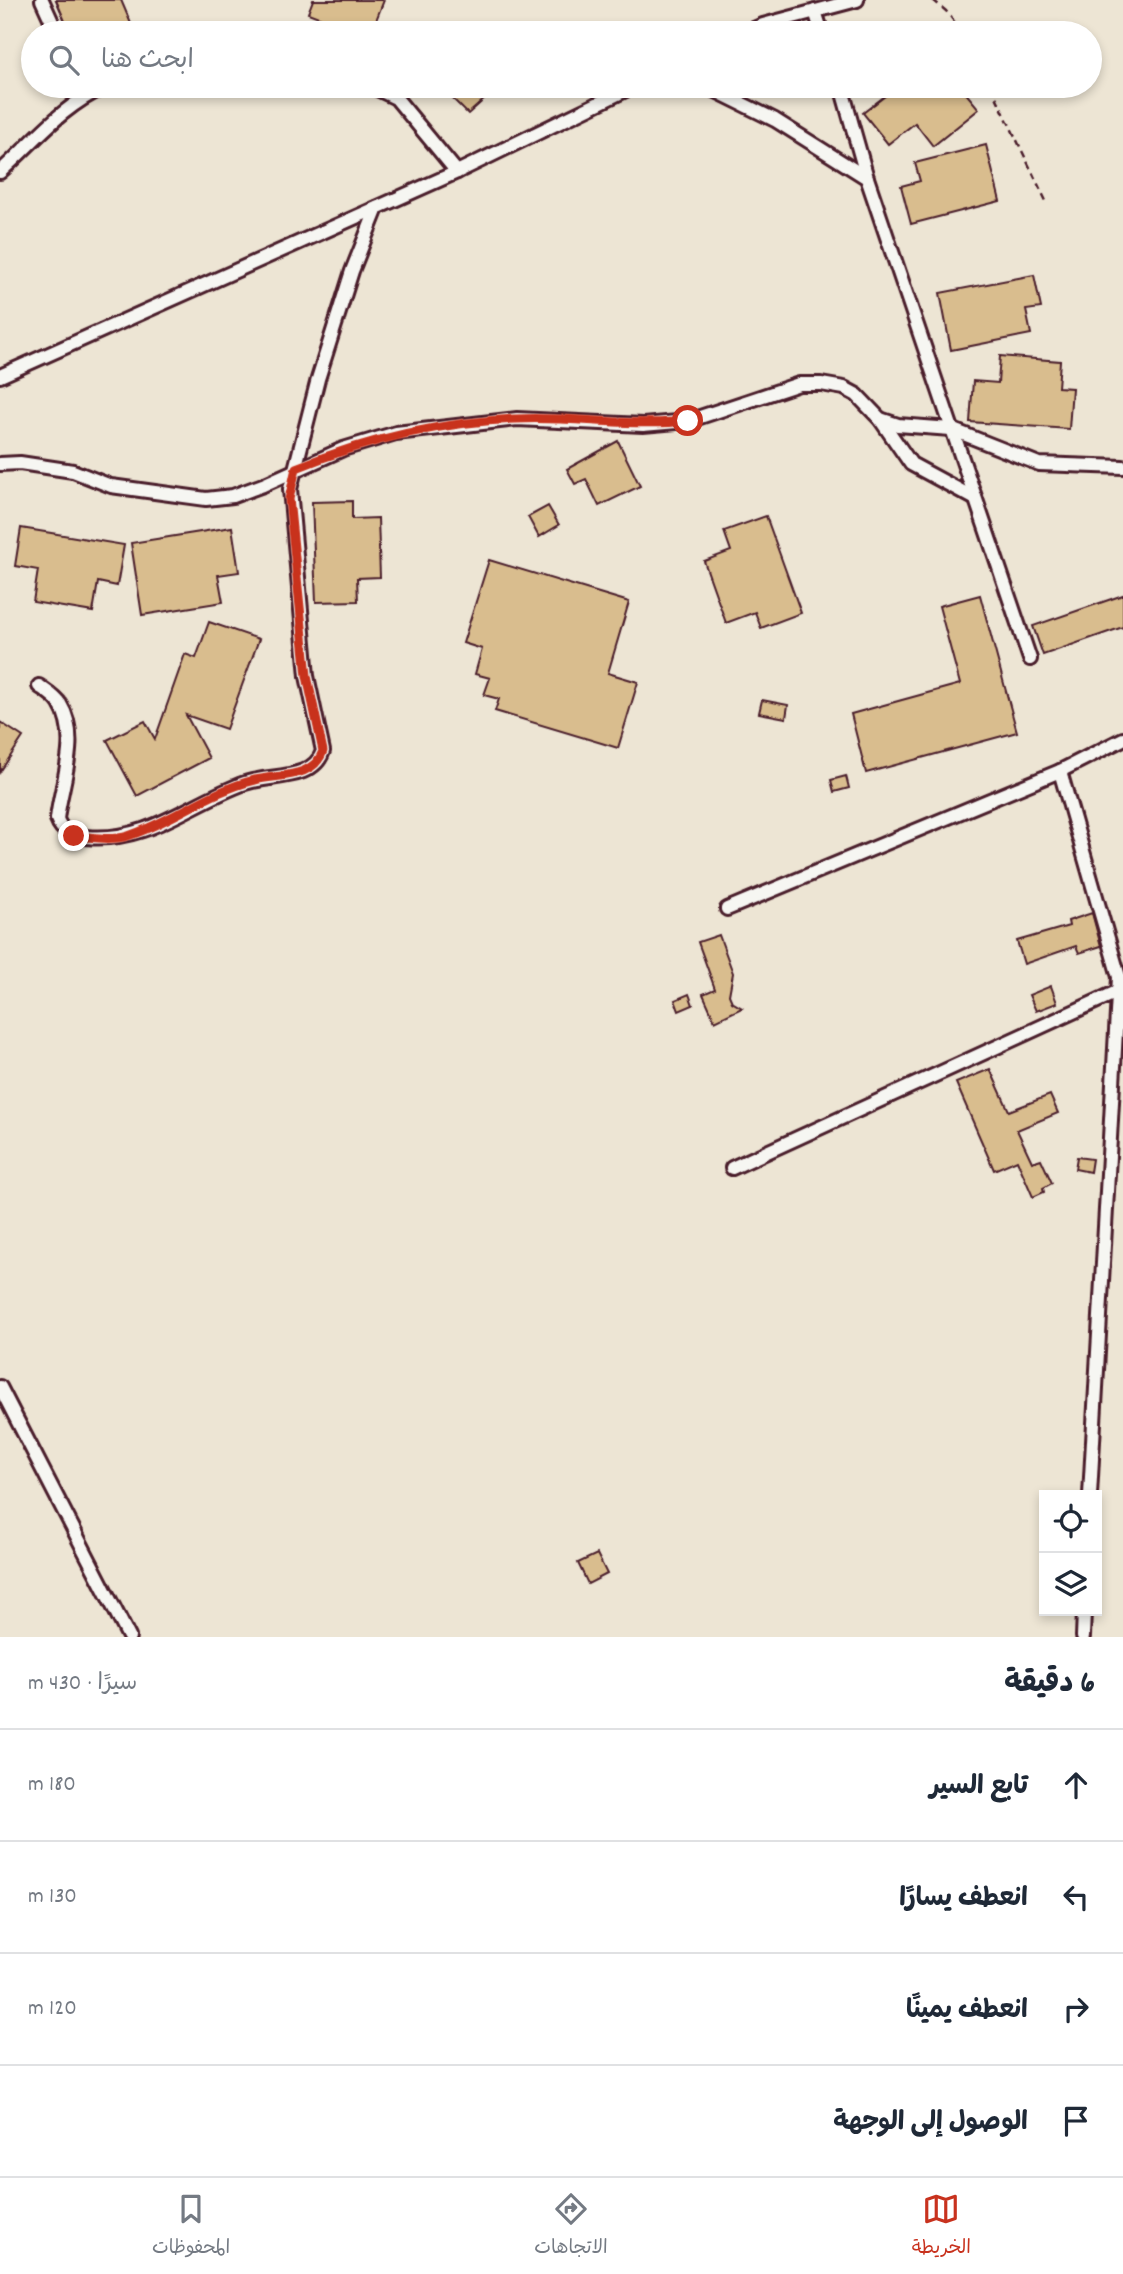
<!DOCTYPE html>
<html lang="ar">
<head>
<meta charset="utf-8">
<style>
	body { margin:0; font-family:Dekko,"Playpen Sans Arabic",sans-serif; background:#f6f6f7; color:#1f2937; direction:rtl }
	.controls { position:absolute; right:21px; bottom:21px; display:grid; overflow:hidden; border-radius:0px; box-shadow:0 4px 10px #0003 }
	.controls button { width:63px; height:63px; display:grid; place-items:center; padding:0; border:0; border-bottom:2px solid #e0e1e3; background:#fff; color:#1f2937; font:35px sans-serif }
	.stop { position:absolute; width:21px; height:21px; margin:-16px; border:5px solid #c8321e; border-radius:50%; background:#fff }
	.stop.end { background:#c8321e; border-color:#fff; box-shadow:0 2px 7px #0008 }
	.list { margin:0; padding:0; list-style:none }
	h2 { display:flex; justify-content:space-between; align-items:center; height:91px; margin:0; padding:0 28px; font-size:30px }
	h2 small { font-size:23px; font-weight:400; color:#747a83 }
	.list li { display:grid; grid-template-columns:46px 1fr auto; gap:21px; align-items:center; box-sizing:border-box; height:112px; padding:0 28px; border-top:2px solid #e0e1e3 }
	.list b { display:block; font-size:26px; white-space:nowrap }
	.list em { font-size:23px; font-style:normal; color:#747a83 }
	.icon { flex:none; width:38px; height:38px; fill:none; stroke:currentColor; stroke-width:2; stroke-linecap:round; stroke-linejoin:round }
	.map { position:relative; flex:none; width:1123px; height:1637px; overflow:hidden; direction:ltr }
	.search { position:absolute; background:#fff; box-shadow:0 4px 10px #0003; left:21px; right:21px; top:21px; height:77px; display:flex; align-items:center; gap:18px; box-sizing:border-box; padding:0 24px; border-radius:38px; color:#747a83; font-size:26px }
	.sheet { height:539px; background:#fff }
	nav { display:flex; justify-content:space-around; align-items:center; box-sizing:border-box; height:98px; border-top:2px solid #e0e1e3; background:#fff; font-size:19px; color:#747a83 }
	nav a { display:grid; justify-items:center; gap:4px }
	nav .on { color:#c8321e }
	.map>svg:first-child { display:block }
	.building { fill:#d9bd8e; stroke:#4a1f2b; stroke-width:2 }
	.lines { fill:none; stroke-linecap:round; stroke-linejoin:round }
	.street-casing { stroke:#4a1f2b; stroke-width:18 }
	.path { stroke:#4a1f2b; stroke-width:2.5; stroke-dasharray:7 5; stroke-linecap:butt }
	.street { stroke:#f6f6f2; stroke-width:12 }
	.route { stroke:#c8321e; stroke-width:9 }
</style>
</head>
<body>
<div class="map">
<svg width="1123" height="1637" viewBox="0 0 1123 1637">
	<rect width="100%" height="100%" fill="#ede5d4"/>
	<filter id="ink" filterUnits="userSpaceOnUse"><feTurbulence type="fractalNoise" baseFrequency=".0143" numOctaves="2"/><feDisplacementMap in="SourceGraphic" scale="14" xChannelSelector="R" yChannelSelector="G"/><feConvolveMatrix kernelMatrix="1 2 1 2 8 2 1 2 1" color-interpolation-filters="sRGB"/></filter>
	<g filter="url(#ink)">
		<!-- building -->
		<g class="building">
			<path d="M 56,0 L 121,0 L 135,33 L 70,33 Z"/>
			<path d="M 313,0 L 384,0 L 371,33 L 327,33 L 332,22 L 308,13 Z"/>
			<path d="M 463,86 L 475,86 L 486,98 L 468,114 L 451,97 Z"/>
			<path d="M 898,86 L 960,86 L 979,109 L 933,146 L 915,123 L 888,144 L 863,113 Z"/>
			<path d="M 986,145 L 1000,201 L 911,224 L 901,186 L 920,181 L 915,163 Z"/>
			<path d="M 1034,275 L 1041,308 L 1026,310 L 1031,334 L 951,350 L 940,293 Z"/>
			<path d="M 1000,356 L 1060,361 L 1058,387 L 1072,388 L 1069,429 L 970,422 L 973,381 L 998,383 Z"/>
			<path d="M 618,441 L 640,486 L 599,506 L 586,479 L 575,484 L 567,469 Z"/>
			<path d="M 352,501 L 352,519 L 378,518 L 380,577 L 357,578 L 358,601 L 316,602 L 312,502 Z"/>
			<path d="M 548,506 L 559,525 L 539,537 L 528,517 Z"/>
			<path d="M 766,516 L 801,613 L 761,628 L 755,612 L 726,623 L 704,561 L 731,551 L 724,531 Z"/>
			<path d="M 232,527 L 239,572 L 218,575 L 223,602 L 142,615 L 131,543 Z"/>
			<path d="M 21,528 L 124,545 L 117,586 L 98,582 L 93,612 L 33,602 L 38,570 L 15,566 Z"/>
			<path d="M 489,560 L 629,602 L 608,673 L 638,682 L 618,748 L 495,711 L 499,699 L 484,695 L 490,678 L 475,674 L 482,649 L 463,643 Z"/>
			<path d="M 980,595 L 1017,732 L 866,773 L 851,714 L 960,684 L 939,606 Z"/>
			<path d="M 1123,595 L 1123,627 L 1043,655 L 1033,626 Z"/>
			<path d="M 209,622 L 259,639 L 226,729 L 186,715 L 209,758 L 137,796 L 107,740 L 145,721 L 155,739 L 185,654 L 196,658 Z"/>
			<path d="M 762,700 L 788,705 L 786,718 L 759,713 Z"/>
			<path d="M 0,722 L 23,737 L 0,772 Z"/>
			<path d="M 846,776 L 849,788 L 834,792 L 831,780 Z"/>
			<path d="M 1092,913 L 1101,946 L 1079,953 L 1076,946 L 1024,964 L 1017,941 L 1069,926 L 1068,921 Z"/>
			<path d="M 719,935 L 733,973 L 729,995 L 732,1002 L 742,1008 L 715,1021 L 703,994 L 715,989 L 698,942 Z"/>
			<path d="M 1051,986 L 1057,1003 L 1036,1011 L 1029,995 Z"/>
			<path d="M 689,994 L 693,1005 L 679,1011 L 675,1000 Z"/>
			<path d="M 990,1069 L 1009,1111 L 1050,1095 L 1058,1113 L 1017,1130 L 1032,1162 L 1041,1159 L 1052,1183 L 1043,1188 L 1044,1192 L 1033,1197 L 1017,1160 L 994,1170 L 956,1083 Z"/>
			<path d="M 1077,1157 L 1092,1159 L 1090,1172 L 1075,1169 Z"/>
			<path d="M 597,1554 L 607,1574 L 588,1584 L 578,1563 Z"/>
		</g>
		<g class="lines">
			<!-- street casing -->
			<g class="street-casing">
				<g id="street">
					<path d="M 42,0 L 57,33"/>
					<path d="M 815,11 L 822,33"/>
					<path d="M 745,33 L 763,25 L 857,0"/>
					<path d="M 371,86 L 396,98 L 457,172"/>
					<path d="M 706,86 L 775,120 L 867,178 L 1030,659"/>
					<path d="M 841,86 L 867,178"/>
					<path d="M 0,172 C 36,140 60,107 106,86"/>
					<path d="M 0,376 L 457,172 L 634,86"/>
					<path d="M 880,419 L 898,425 L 951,429 L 1039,464 L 1123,467"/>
					<path d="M 0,464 L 20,463 L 73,471 L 111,486 L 206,499 L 233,496 L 263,485 L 343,449 L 396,433 L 517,419 L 643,425 L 688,421 L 799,384 L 821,384 L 844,388 L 857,395 L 880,419 L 911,464 L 974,498"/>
					<path d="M 39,686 C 46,691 56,697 60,704 C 81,738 61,783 57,819 C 62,833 72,835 86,837 C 148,843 189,803 245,783 C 271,774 313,781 323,751 L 307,676 L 290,489 L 318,379 L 352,271 L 377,208"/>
					<path d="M 1060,771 L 1123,739"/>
					<path d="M 727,909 L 1060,771 L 1119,977 L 1090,1495"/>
					<path d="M 732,1168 L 1117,992"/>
					<path d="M 0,1387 L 129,1637"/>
					<path d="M 1083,1637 L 1084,1611"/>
				</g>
			</g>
			<!-- path -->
			<g class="path">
				<path d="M 933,0 L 946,11 L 963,33"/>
				<path d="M 991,86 L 1046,201"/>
			</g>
			<!-- street -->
			<use href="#street" class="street"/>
		</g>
	</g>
	<g class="lines" filter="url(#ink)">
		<!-- route -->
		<path class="route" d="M 74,836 C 91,837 111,841 128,836 C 172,822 209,791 255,780 C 280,774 313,779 323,751 L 307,676 L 289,499 L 296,468 C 368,439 439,422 516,419 C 574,416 629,427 688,421"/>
	</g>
</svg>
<div class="controls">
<button><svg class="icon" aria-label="locate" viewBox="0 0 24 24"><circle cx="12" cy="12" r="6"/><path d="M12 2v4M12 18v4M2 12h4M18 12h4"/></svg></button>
<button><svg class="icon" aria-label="layers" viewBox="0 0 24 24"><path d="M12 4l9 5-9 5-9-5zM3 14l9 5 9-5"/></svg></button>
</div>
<div class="stop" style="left:688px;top:421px"></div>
<div class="stop end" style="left:74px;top:836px"></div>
<div class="search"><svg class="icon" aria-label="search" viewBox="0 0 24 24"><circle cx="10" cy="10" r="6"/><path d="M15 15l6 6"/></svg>ابحث هنا</div>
</div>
<section class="sheet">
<h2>6 دقيقة<small>سيرًا · 430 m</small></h2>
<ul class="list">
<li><svg class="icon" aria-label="ahead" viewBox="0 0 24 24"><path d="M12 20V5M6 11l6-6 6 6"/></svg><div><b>تابع السير</b></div><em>180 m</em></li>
<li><svg class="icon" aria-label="left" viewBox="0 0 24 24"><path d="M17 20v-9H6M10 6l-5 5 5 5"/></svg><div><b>انعطف يسارًا</b></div><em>130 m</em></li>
<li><svg class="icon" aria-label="right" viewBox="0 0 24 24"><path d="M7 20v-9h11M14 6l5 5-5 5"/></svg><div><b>انعطف يمينًا</b></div><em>120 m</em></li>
<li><svg class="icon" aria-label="arrive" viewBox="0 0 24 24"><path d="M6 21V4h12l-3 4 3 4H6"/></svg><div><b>الوصول إلى الوجهة</b></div></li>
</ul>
</section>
<nav>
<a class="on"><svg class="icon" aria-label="map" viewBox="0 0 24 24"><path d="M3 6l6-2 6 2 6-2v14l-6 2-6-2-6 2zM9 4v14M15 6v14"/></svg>الخريطة</a>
<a><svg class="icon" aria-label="directions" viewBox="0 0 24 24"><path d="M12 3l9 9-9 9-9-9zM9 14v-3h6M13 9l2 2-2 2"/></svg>الاتجاهات</a>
<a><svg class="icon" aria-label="saved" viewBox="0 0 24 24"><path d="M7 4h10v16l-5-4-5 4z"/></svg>المحفوظات</a>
</nav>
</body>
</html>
